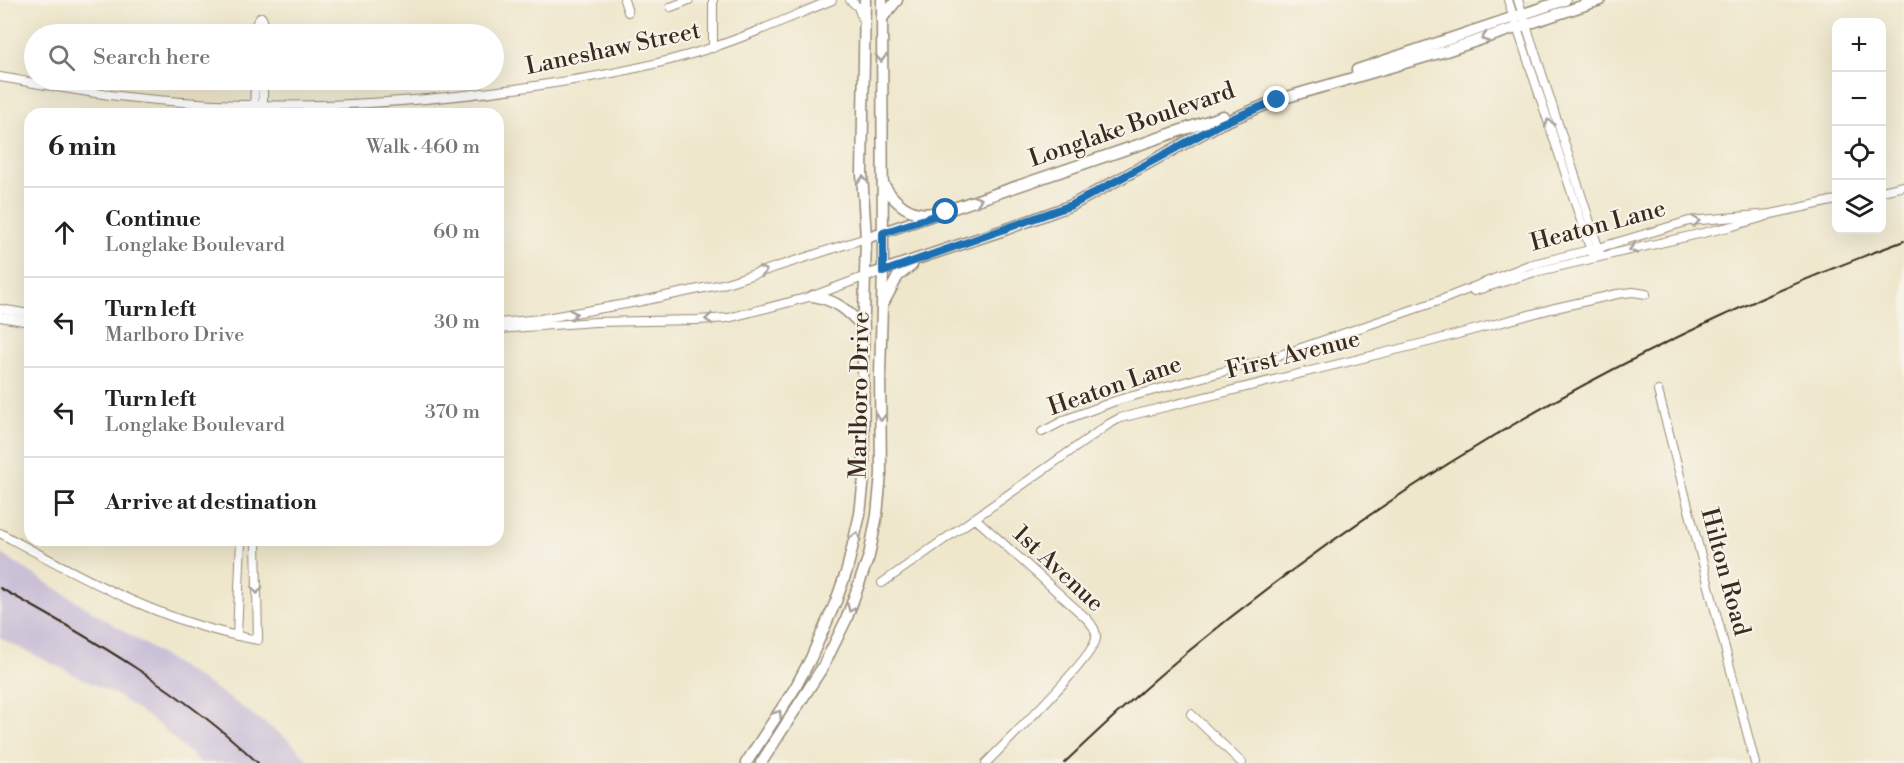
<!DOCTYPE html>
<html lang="en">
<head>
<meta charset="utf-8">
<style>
	body { margin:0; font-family:"Libre Bodoni",serif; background:#f2f2f2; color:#202124 }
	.controls { position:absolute; right:18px; top:18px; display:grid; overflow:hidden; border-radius:12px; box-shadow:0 6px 24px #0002 }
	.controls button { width:54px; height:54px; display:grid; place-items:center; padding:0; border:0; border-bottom:2px solid #e0e0e0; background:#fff; color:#202124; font:30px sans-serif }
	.stop { position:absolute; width:18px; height:18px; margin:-14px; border:4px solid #1f6fb2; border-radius:50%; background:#fff }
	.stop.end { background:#1f6fb2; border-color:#fff; box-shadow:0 2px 6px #0008 }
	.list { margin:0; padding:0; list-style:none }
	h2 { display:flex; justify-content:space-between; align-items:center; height:78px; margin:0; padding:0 24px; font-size:26px }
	h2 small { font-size:20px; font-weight:400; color:#757577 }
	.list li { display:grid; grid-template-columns:39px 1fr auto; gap:18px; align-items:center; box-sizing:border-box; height:90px; padding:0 24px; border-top:2px solid #e0e0e0 }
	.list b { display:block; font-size:22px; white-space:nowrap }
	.list p { margin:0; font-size:20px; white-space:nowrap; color:#757577 }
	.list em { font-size:20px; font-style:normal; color:#757577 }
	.icon { flex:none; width:33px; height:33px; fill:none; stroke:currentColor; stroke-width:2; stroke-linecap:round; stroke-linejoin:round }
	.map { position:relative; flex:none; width:1904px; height:763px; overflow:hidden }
	.search { position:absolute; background:#fff; box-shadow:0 6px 24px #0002; left:24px; top:24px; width:480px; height:66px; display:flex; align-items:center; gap:15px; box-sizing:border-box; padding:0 21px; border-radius:33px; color:#757577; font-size:22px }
	.panel { position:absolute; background:#fff; box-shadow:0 6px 24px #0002; left:24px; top:108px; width:480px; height:438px; border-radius:18px }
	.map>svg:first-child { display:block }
	.industrial { fill:#c9bfd7 }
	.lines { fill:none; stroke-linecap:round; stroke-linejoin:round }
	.minor-casing { stroke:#958875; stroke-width:10 }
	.secondary-casing { stroke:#958875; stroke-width:13 }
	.minor { stroke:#fff; stroke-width:8 }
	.secondary { stroke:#fff; stroke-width:10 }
	.rail { stroke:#3b2a1e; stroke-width:2 }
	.oneway { stroke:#a79f9a }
	.route { stroke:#1f6fb2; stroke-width:8 }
	.labels { text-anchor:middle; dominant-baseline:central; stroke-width:4.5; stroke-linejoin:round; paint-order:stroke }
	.street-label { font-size:24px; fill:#3b2a1e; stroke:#f7f3e8 }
</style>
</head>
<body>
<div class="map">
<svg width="1904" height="763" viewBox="0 0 1904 763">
	<rect width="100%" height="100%" fill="#f7f3e8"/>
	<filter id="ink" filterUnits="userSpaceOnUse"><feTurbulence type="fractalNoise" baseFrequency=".0167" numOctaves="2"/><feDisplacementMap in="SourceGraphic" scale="12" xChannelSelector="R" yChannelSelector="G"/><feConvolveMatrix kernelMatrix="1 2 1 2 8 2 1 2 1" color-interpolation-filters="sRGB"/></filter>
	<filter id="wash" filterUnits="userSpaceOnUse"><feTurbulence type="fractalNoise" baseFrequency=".008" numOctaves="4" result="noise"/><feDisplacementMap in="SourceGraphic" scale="24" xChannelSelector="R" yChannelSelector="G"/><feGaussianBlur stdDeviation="1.35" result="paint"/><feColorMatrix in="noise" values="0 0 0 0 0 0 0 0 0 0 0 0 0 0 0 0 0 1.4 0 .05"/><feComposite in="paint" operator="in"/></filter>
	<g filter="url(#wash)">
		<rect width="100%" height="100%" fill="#efe7cc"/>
		<!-- industrial -->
		<path class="industrial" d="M 0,553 L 222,693 L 290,741 L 311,763 L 200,763 L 158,724 L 116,695 L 0,638 Z"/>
	</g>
	<g filter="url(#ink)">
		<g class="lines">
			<!-- minor casing -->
			<g class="minor-casing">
				<g id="minor">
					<path d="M 624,0 L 628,12"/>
					<path d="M 850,0 L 858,7 L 863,20"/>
					<path d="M 1508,0 L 1592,254"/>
					<path d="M 1518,0 L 1600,253"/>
					<path d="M 671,7 L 689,0"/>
					<path d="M 261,17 L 263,20 L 264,34"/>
					<path d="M 256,34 L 257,22 L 261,17"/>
					<path d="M 713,48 L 713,0"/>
					<path d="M 0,77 C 52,86 104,96 157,100 C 281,111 405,105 528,87 C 590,78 654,67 714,47 C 754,34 793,16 832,0"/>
					<path d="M 254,114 L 255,80"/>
					<path d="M 263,114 L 263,80"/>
					<path d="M 1882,191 L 1904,186"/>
					<path d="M 1474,291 L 1535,272 L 1733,226 L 1767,216"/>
					<path d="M 0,309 L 30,314"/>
					<path d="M 0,317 L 30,322"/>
					<path d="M 498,323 L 540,319 L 637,302 L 723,284 L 866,238"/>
					<path d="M 498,329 L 595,322 L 697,320 L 728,318 L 813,296 L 866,276"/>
					<path d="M 1658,391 L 1755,763"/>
					<path d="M 1042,432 L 1067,419 L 1118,400 L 1266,360 L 1441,300 L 1529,265 L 1598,248 L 1689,221 L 1771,214 L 1836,200"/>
					<path d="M 975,518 L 1086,618 C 1091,623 1097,630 1096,638 C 1095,657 1004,744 986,763"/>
					<path d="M 0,533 C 83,578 164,624 258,640 L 256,540"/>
					<path d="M 882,583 L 1109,424 L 1120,418 L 1432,341 L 1551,309 L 1617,294 L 1633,292 L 1646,294"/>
					<path d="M 237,636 L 241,540"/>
					<path d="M 1191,714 L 1242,763"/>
				</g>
			</g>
			<!-- secondary casing -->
			<g class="secondary-casing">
				<g id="secondary">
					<path d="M 882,18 L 897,0"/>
					<path d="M 1357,70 L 1565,0"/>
					<path d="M 883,183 C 893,202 911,217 933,213"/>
					<path d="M 866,238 L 1223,116"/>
					<path d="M 866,276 L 1007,229 L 1072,205 L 1220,124 L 1277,100 L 1446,51 L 1600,0"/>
					<path d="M 813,296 C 838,301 847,310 864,328"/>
					<path d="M 884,302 L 898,276 L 912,265"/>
					<path d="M 746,763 L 795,688 L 811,658 L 836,601 L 847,570 L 860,514 L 864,478 L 863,349 L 866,238 L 862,174 L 865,0"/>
					<path d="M 761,763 L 824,665 L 846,620 L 869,556 L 877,515 L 881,474 L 880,374 L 883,271 L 882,0"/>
				</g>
			</g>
			<!-- minor -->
			<use href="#minor" class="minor"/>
			<!-- secondary -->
			<use href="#secondary" class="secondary"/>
			<!-- rail -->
			<g class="rail">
				<path d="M 0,588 C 91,638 182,691 258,763"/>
				<path d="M 1064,763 C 1102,727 1139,692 1179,659 C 1395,479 1640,338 1904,241"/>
			</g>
		</g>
		<!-- one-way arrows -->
		<defs><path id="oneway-chevron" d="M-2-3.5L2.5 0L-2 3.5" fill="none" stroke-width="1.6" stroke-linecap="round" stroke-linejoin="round" transform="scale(1.5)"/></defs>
		<g class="oneway">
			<use href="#oneway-chevron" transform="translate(1485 38) rotate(161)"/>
			<use href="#oneway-chevron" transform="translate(881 58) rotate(89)"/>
			<use href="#oneway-chevron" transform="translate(1549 123) rotate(-108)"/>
			<use href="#oneway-chevron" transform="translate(863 180) rotate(-92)"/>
			<use href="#oneway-chevron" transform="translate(978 200) rotate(-19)"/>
			<use href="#oneway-chevron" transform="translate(1696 221) rotate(-8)"/>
			<use href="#oneway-chevron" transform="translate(1633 249) rotate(167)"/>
			<use href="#oneway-chevron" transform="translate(763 271) rotate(-18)"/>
			<use href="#oneway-chevron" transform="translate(573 314) rotate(-10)"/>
			<use href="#oneway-chevron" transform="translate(709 319) rotate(175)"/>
			<use href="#oneway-chevron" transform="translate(881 417) rotate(90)"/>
			<use href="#oneway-chevron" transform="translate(856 536) rotate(-76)"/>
			<use href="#oneway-chevron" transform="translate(257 590) rotate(89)"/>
			<use href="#oneway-chevron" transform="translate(851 608) rotate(112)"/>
			<use href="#oneway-chevron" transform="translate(778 714) rotate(-57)"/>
		</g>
	</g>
	<g class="lines" filter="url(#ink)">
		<!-- route -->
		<path class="route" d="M 946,212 L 883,233 L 883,272 L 1072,205 L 1220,124 L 1277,100"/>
	</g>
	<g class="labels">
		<!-- street labels -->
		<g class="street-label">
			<text transform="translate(613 49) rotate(-12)">Laneshaw Street</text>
			<text transform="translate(1132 125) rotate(-19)">Longlake Boulevard</text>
			<text transform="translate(1598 226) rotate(-15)">Heaton Lane</text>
			<text transform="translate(1293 355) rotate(-14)">First Avenue</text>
			<text transform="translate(1115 386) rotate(-19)">Heaton Lane</text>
			<text transform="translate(860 395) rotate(-89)">Marlboro Drive</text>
			<text transform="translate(1058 569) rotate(43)">1st Avenue</text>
			<text transform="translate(1725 572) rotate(75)">Hilton Road</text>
		</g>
	</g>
</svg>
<div class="controls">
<button>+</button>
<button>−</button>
<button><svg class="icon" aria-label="locate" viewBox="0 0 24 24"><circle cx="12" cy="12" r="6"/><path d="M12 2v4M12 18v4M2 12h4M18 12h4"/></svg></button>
<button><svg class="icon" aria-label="layers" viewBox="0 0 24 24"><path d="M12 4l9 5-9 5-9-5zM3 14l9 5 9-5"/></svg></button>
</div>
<div class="stop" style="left:946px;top:212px"></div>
<div class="stop end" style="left:1277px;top:100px"></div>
<div class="search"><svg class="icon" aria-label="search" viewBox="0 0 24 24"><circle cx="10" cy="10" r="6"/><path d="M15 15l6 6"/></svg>Search here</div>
<section class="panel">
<h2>6 min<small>Walk · 460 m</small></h2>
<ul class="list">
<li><svg class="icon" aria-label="ahead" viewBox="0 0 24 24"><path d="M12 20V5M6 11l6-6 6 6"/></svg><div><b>Continue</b><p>Longlake Boulevard</p></div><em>60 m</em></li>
<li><svg class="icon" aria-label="left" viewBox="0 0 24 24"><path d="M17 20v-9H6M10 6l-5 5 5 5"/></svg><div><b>Turn left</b><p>Marlboro Drive</p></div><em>30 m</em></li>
<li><svg class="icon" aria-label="left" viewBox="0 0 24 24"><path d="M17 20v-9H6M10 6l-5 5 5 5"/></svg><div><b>Turn left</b><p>Longlake Boulevard</p></div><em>370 m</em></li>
<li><svg class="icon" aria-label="arrive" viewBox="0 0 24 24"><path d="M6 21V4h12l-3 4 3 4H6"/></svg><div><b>Arrive at destination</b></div></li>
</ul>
</section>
</div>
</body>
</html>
